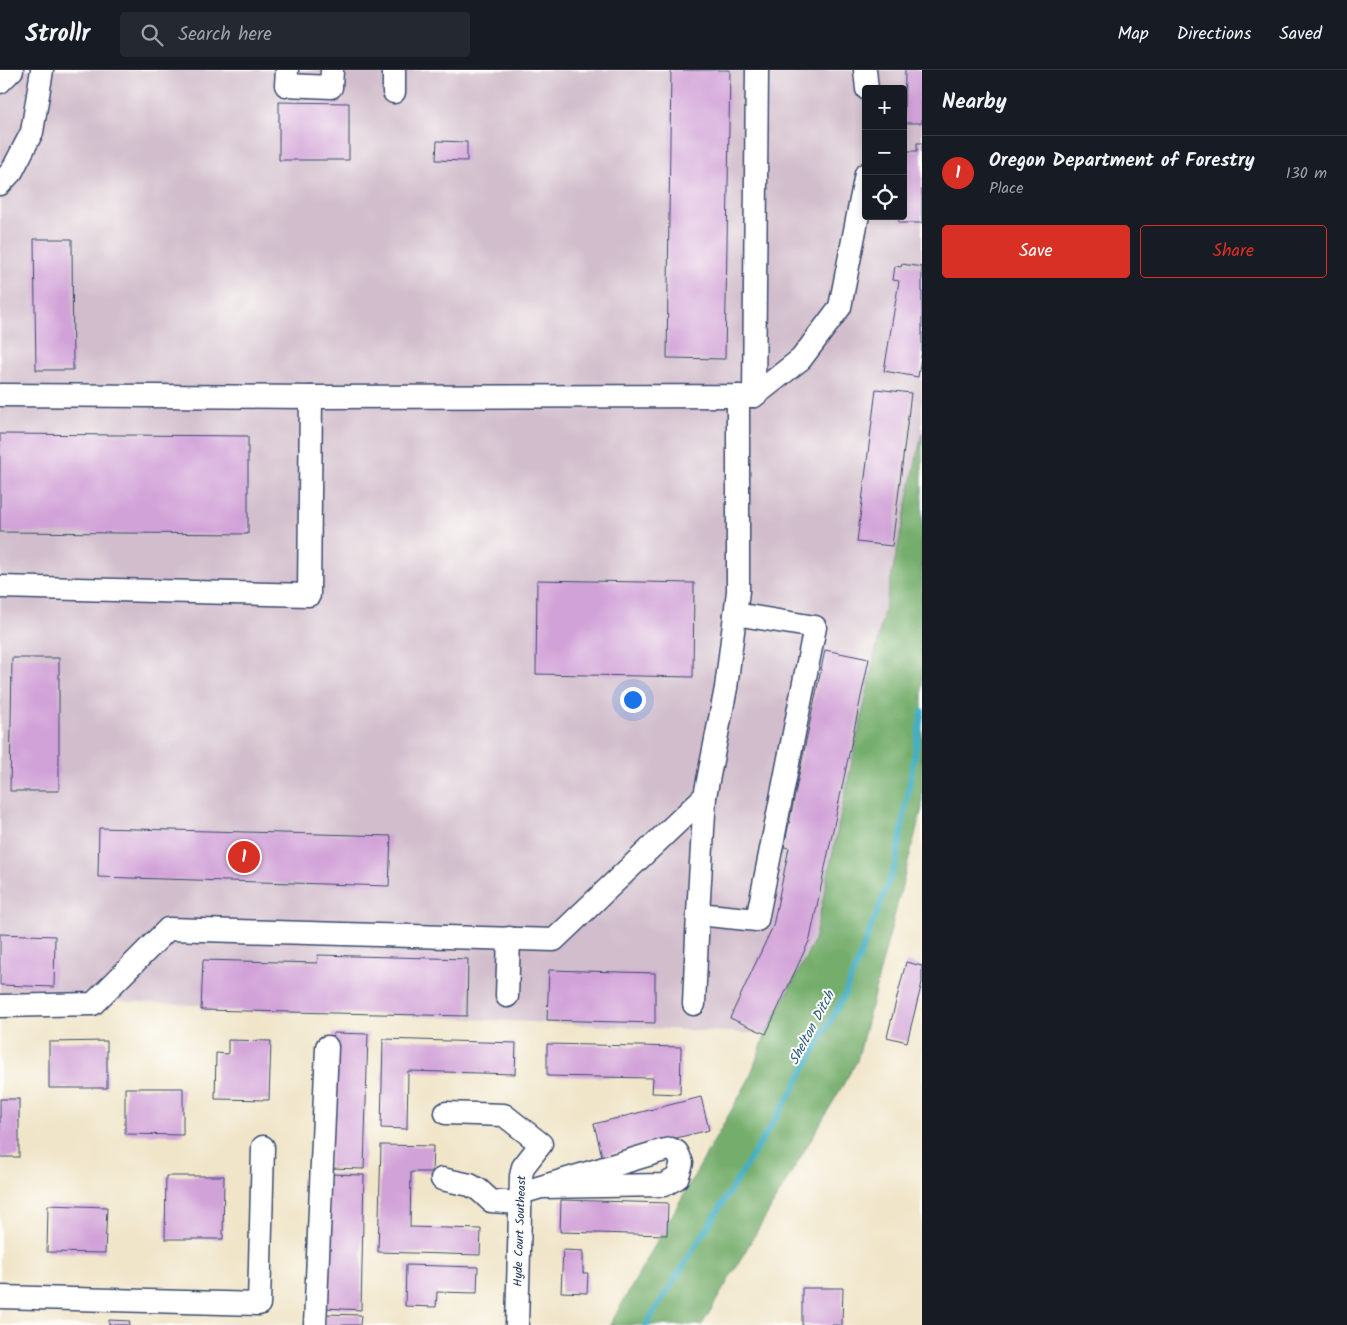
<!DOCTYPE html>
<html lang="en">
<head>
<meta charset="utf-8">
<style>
	body { margin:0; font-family:Kalam,sans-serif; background:#242831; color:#f1f3f6 }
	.controls { position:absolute; right:15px; top:15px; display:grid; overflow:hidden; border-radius:5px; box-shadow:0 2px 8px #0003 }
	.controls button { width:45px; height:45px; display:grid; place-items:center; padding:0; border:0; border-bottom:1px solid #363941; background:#171b24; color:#f1f3f6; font:25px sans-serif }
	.you { position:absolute; left:632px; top:629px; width:18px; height:18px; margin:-12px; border:4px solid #fff; border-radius:50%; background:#1a73e8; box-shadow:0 0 0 8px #1a73e833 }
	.badge { display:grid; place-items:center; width:32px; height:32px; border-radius:50%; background:#d93025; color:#fff; font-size:16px; font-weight:700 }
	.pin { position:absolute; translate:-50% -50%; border:2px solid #fff; box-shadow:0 1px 5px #0006 }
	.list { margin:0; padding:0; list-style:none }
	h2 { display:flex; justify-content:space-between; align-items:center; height:65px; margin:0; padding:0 20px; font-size:21px }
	h2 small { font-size:16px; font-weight:400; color:#9ea1a6 }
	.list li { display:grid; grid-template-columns:32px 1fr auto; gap:15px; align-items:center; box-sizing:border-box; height:75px; padding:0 20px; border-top:1px solid #363941 }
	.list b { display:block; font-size:19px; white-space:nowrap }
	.list p { margin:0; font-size:16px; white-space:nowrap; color:#9ea1a6 }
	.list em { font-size:16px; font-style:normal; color:#9ea1a6 }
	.actions { display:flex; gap:10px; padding:15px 20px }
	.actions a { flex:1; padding:11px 0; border:1px solid #d93025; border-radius:5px; text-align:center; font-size:18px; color:#d93025 }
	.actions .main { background:#d93025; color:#fff }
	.icon { flex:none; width:28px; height:28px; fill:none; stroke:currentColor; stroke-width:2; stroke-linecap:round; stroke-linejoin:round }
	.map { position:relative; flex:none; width:922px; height:1255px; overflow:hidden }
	header { display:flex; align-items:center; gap:30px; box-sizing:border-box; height:70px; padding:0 25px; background:#171b24; border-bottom:1px solid #363941 }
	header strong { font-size:24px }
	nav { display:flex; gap:28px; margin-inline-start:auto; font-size:18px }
	.search { width:350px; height:45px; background:#242831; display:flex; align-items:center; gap:12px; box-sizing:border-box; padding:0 18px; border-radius:5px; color:#9ea1a6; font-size:19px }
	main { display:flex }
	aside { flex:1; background:#171b24 }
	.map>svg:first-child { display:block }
	.industrial { fill:#d1bdcc; fill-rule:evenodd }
	.forest { fill:#75ad6c; stroke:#486e65 }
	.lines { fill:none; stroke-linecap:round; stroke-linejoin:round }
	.stream { stroke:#44afc3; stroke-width:6 }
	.building { fill:#d1a2d8 }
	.minor-casing { stroke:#3b4a6e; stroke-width:25 }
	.minor { stroke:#fff; stroke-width:22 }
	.labels { text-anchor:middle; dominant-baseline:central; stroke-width:4; stroke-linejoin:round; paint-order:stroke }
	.street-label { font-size:12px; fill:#1b2f5e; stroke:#fdfcf7 }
	.water-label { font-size:14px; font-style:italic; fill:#295c81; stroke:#fdfcf7 }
</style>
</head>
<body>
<header>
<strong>Strollr</strong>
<div class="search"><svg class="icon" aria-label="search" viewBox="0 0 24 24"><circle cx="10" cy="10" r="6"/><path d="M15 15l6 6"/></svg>Search here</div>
<nav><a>Map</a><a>Directions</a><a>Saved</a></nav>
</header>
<main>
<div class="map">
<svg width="922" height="1255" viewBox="0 0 922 1255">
	<rect width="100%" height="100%" fill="#fdfcf7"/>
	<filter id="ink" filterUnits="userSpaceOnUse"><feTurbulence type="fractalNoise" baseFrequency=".02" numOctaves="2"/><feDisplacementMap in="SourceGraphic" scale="10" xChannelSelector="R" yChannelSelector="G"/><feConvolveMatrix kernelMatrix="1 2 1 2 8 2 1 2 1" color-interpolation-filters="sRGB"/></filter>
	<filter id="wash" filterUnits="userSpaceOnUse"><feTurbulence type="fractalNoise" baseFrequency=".0096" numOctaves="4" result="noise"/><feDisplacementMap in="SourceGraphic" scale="20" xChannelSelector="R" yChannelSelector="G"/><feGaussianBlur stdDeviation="1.12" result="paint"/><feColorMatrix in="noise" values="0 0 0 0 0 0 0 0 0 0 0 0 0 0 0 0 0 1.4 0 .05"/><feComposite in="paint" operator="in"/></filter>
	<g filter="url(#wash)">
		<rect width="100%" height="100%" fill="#f0e5c9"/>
		<!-- industrial -->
		<path class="industrial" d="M 0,0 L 922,0 L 922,363 L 814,871 L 766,964 L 0,925 ZM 866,19 L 903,19 L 903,146 L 866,146 Z"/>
		<!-- forest -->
		<path class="forest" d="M 922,363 L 922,738 L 857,991 L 702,1255 L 610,1255 L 749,1009 L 766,964 L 814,871 Z"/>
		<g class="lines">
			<!-- stream -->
			<path class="stream" d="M 646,1255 L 791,1024 L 845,924 L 896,793 L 922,641"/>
		</g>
		<g id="blocks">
			<!-- building -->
			<g class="building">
				<path d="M 671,0 L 730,0 L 725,289 L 667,288 Z"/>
				<path d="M 905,0 L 922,0 L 922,53 L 904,53 Z"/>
				<path d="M 279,32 L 349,33 L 349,90 L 279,90 Z"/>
				<path d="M 437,71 L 467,72 L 467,91 L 436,90 Z"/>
				<path d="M 917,73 L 922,73 L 922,153 L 899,153 L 899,146 L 903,146 L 903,81 L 917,81 Z"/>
				<path d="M 34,169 L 72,169 L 73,300 L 36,300 Z"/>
				<path d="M 902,194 L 922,197 L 922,280 L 918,307 L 884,301 L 899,211 L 893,210 L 895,196 L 901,197 Z"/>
				<path d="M 876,319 L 911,323 L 892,476 L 857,472 Z"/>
				<path d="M 0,364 L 248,366 L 248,464 L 0,462 Z"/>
				<path d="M 537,510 L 694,513 L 693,607 L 536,604 Z"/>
				<path d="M 825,580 L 869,589 L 810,869 L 766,964 L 730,948 L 773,856 L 789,778 L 784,777 Z"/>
				<path d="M 12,588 L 59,588 L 59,721 L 10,721 Z"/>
				<path d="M 99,758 L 391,766 L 389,816 L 98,807 Z"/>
				<path d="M 0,864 L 55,866 L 54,917 L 0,915 Z"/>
				<path d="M 318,885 L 468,889 L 467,946 L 201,940 L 203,890 L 317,893 Z"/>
				<path d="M 906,892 L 922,896 L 922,913 L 907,972 L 887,967 Z"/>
				<path d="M 549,900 L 655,903 L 655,953 L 547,950 Z"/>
				<path d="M 333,963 L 368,964 L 364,1099 L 329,1098 Z"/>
				<path d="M 383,969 L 516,973 L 515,1004 L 408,1001 L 407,1059 L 381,1058 Z"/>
				<path d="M 228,970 L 271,971 L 269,1030 L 215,1029 L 216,983 L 228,984 Z"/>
				<path d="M 107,971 L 107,1018 L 49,1018 L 49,972 Z"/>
				<path d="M 547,974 L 681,977 L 680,1024 L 652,1023 L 653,1008 L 547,1006 Z"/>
				<path d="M 125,1018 L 183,1018 L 183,1065 L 125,1064 Z"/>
				<path d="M 701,1027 L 709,1060 L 602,1086 L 594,1054 Z"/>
				<rect x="0" y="1029" width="19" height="58"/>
				<path d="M 381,1075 L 433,1076 L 432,1102 L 411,1102 L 410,1157 L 481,1159 L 480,1185 L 378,1182 Z"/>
				<path d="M 329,1104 L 364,1105 L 361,1240 L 325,1238 Z"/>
				<path d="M 166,1106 L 224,1106 L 223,1169 L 165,1169 Z"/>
				<path d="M 561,1130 L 668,1133 L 667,1165 L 560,1162 Z"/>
				<path d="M 48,1135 L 107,1137 L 105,1183 L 47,1182 Z"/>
				<path d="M 563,1180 L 583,1181 L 583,1203 L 588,1203 L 587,1223 L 561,1222 Z"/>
				<path d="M 406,1195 L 478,1197 L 477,1223 L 437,1222 L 436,1237 L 405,1236 Z"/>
				<path d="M 802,1218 L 843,1218 L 842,1255 L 802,1255 Z"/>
				<path d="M 325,1244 L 361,1245 L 360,1255 L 325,1255 Z"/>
				<path d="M 109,1250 L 130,1251 L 129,1255 L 109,1255 Z"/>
			</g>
		</g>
	</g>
	<g filter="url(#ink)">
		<use href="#blocks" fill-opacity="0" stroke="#3b4a6e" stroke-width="1"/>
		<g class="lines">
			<!-- minor casing -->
			<g class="minor-casing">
				<g id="minor">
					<path d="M 287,0 L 286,15 L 331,17 L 332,0"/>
					<path d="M 865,0 L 867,19"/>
					<path d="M 0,12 L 12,0"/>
					<path d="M 394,22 L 394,0"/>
					<path d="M 0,114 L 12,101 L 32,62 L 42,0"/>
					<path d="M 0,325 L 311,327"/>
					<path d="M 754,326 L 801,289 L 840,237 L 866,104"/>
					<path d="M 0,517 L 309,525 L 311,327 L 754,326 L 757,0"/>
					<path d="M 705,726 L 698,844 L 757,850 L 815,557 L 735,544"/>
					<path d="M 507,926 L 509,868"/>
					<path d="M 694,934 L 698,844"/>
					<path d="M 0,936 L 93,934 L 168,859 L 554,870 L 705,726 L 726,618 L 738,521 L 738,326"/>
					<path d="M 446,1043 L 504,1045 L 541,1074 L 523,1097 L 521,1106 L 517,1255"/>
					<path d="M 442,1109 L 470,1115 L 479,1120 L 491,1131 L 520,1133"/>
					<path d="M 521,1123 L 661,1081 L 671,1079 L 677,1082 L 682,1093 L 677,1108 L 664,1115 L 542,1117"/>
					<path d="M 0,1227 L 259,1234 L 263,1077"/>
					<path d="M 315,1255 L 327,977"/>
				</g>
			</g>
			<!-- minor -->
			<use href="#minor" class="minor"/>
		</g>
	</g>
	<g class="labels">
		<!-- street labels -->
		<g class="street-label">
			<text transform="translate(520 1161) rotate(-88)">Hyde Court Southeast</text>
		</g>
		<!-- water labels -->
		<g class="water-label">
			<text transform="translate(812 958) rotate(-62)">Shelton Ditch</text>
		</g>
	</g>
</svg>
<div class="controls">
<button>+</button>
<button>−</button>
<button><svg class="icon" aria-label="locate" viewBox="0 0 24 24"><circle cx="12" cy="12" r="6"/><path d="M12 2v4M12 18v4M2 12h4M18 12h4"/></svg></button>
</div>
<div class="you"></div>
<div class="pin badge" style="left:244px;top:787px">1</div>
</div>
<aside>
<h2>Nearby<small></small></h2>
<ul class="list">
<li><span class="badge">1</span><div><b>Oregon Department of Forestry</b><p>Place</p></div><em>130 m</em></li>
</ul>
<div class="actions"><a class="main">Save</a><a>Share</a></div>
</aside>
</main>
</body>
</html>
